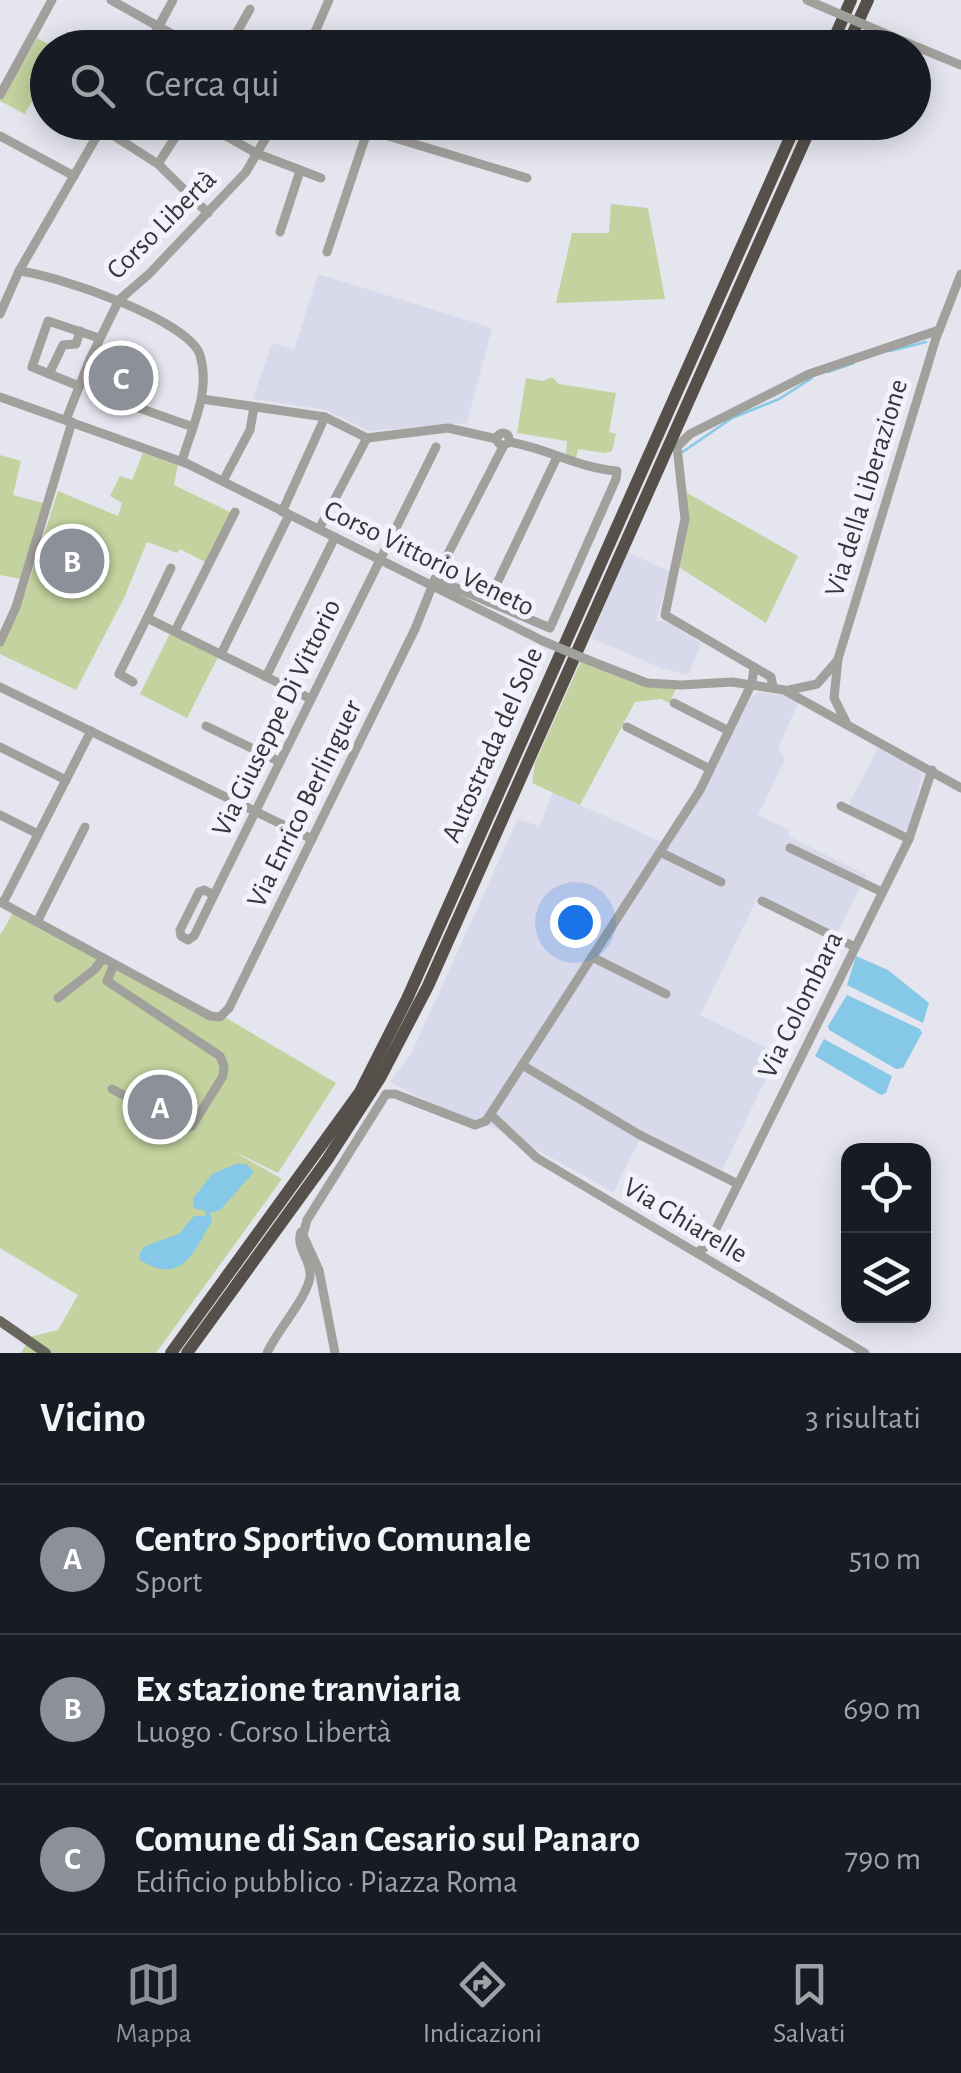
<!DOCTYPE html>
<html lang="it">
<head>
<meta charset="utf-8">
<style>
	body { margin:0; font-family:"Alegreya Sans",sans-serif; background:#20242c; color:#f1f3f6 }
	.controls { position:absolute; right:30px; bottom:30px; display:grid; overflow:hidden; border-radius:20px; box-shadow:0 5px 25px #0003 }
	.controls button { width:90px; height:90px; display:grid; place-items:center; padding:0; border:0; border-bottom:2px solid #363941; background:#171b24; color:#f1f3f6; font:50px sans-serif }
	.you { position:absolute; left:575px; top:922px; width:35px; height:35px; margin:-25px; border:8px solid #fff; border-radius:50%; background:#1a73e8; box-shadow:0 0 0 15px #1a73e833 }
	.badge { display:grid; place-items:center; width:65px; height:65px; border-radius:50%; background:#8c9099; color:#fff; font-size:32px; font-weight:700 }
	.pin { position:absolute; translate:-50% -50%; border:5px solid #fff; box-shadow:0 2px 10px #0006 }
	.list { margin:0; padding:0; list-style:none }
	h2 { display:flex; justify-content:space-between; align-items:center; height:130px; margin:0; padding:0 40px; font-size:42px }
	h2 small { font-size:32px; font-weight:400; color:#9ea1a6 }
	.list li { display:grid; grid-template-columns:65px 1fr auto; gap:30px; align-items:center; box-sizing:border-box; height:150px; padding:0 40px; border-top:2px solid #363941 }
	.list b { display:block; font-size:38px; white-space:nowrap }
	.list p { margin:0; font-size:32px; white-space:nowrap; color:#9ea1a6 }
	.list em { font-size:32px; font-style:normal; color:#9ea1a6 }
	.icon { flex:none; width:55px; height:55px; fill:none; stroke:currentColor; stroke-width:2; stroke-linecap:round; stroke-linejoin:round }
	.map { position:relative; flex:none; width:961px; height:1353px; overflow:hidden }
	.search { position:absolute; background:#171b24; box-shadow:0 5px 25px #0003; left:30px; right:30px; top:30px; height:110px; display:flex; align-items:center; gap:25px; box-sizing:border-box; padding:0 35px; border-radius:55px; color:#9ea1a6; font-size:38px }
	.sheet { height:580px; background:#171b24 }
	nav { display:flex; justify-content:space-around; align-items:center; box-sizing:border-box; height:140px; border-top:2px solid #363941; background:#171b24; font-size:28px; color:#9ea1a6 }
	nav a { display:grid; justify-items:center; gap:5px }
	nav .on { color:#8c9099 }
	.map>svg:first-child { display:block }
	.built { fill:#d8d9ea }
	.green { fill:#c3d29f }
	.water { fill:#86c8e7 }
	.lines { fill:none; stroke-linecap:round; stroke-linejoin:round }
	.stream { stroke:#86c8e7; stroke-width:2.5 }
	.minor { stroke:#a1a09c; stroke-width:9 }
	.major { stroke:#696660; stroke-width:10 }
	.highway { stroke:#55514a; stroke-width:12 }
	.minor-bridge { stroke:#a1a09c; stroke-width:9 }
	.labels { text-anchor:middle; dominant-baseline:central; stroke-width:10; stroke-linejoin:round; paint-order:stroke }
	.street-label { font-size:28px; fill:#353639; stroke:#f1f2fb }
</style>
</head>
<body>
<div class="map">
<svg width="961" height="1353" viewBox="0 0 961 1353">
	<rect width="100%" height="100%" fill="#e4e5ee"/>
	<!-- built -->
	<g class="built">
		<path d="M 318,274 L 492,328 L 467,423 L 369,431 L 326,410 L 253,399 L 272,343 L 294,350 Z"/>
		<path d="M 627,552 L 670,572 L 656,621 L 666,621 L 701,643 L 688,675 L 661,668 L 591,638 Z"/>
		<path d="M 759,692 L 783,695 L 799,702 L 778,747 L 785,759 L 758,815 L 790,830 L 788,836 L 866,875 L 834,940 L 756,901 L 700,1015 L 778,1054 L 722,1170 L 644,1131 L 613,1192 L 509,1134 L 428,1102 L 390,1082 L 412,1052 L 518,819 L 539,826 L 553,792 L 670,846 L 707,783 L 750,698 Z"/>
		<path d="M 880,744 L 918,769 L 922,775 L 911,825 L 907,830 L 900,830 L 849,804 Z"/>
	</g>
	<!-- green -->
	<g class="green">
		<path d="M 37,38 L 55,47 L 48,48 L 47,73 L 25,114 L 0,101 Z"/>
		<path d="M 611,204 L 648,208 L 665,299 L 556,303 L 572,233 L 609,233 Z"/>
		<path d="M 552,377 L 559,384 L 616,393 L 609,432 L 616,434 L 612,451 L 604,453 L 578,449 L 576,458 L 566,456 L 567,441 L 517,433 L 526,378 L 543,381 Z"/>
		<path d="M 143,453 L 178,465 L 174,485 L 230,512 L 205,562 L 180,549 L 177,553 L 147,542 L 124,598 L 76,690 L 0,654 L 0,642 L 25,594 L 58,491 L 118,516 L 122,503 L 110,496 L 120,476 L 132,480 Z"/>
		<path d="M 0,455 L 21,461 L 13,495 L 43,503 L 21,579 L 0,575 Z"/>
		<path d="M 687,493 L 798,556 L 766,623 L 679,567 L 685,540 Z"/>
		<path d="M 170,633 L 218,657 L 187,718 L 140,694 Z"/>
		<path d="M 581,661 L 643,686 L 676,689 L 669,703 L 661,699 L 635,702 L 580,805 L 532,783 L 535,763 Z"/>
		<path d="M 13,913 L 228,1019 L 336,1083 L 278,1173 L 233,1151 L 282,1179 L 156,1353 L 21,1353 L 30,1337 L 58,1330 L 78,1295 L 0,1248 L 0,935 Z"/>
	</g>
	<!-- water -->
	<g class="water">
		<path d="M 856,956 L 888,970 L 929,1003 L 923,1023 L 847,985 Z"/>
		<path d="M 847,995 L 920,1029 L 922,1033 L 903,1068 L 896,1069 L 829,1030 L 828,1026 Z"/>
		<path d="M 824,1039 L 892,1076 L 886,1093 L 881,1095 L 815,1056 Z"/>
		<path d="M 236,1164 L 246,1164 L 254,1172 L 220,1210 L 210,1213 L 212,1221 C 193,1253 182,1286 140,1260 L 140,1252 L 145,1246 L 179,1234 L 194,1216 L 205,1216 L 205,1211 L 194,1208 L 193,1199 L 212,1174 Z"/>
	</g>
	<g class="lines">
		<!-- stream -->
		<g class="stream">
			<path d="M 890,351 L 926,342"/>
			<path d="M 828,372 L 854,363"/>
			<path d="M 681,453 L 732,418 L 779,399 L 812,378"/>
		</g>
		<!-- minor -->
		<g class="minor">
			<path d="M 111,0 L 197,48"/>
			<path d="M 893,37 L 961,65"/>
			<path d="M 147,48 L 173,0"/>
			<path d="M 228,48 L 250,9"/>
			<path d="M 308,48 L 329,0"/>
			<path d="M 0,95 L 52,0"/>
			<path d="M 45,98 L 48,99"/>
			<path d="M 92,122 L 158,164 L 208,213"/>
			<path d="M 201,122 L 258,154 L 321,178"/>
			<path d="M 342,122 L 527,178"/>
			<path d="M 0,136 L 74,176"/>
			<path d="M 158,164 L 185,122"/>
			<path d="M 280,232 L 300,171"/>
			<path d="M 327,252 L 367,132"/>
			<path d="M 19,271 L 105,122"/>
			<path d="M 0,314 L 19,271 C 56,275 189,320 200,355 C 211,392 192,426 182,461"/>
			<path d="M 49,374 L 63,345 L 76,344 L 80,331"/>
			<path d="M 79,386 L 32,367 L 48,321 L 99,338"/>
			<path d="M 0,397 L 188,464 L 543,641"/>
			<path d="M 202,399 L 325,417 L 367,438 L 448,428 L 497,439"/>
			<path d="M 139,408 L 193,427"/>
			<path d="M 66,420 L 90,359 L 119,300 L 149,274 L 246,172 L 275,122"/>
			<circle cx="503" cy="439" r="6"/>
			<path d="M 223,481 L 250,430 L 254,407"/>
			<path d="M 282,512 L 325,417"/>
			<path d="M 319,529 L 367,438"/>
			<path d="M 435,579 L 550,628 L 616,479 L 617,471 C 578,468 547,448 509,442"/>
			<path d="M 488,602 L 557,457"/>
			<path d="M 147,618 L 171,568"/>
			<path d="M 175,631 L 235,512"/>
			<path d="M 0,642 L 16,607 L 72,422"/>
			<path d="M 221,654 L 289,515"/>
			<path d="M 588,660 L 647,683 L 681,685 L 732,682 L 784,690 L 961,788"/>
			<path d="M 266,677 L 335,537"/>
			<path d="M 133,682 L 119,674 L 147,618 L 311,699"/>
			<path d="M 0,687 L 312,839"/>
			<path d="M 773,687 L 771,677 L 665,615 L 685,519 L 677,447 L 690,434 L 809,374 L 939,330"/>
			<path d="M 789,690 L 817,684 L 837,661"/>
			<path d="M 674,703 L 729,731"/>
			<path d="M 846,722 L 834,698 L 838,659 L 936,338 L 961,274"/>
			<path d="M 206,726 L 280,762"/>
			<path d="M 627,727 L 710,769"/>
			<path d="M 0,747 L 66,780"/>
			<path d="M 841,806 L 909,839"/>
			<path d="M 0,815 L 38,834"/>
			<path d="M 790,848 L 882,892"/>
			<path d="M 660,852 L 721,882"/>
			<path d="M 214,895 L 194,936 L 188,940 L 181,936 L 180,930 L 199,892 L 204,890 L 214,895 L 436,447"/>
			<path d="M 762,901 L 855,947"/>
			<path d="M 0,902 L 210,1016 L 220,1017 L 229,1008 L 415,629 L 435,579 L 504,445"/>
			<path d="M 3,903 L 91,731"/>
			<path d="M 37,922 L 85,827"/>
			<path d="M 592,957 L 666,994"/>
			<path d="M 58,998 L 95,969 L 103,958"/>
			<path d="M 522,1065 L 640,1135 L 738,1184"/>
			<path d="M 112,1089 L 186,1128 L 192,1126 L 223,1076 L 224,1066 L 220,1056 L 107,981 L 114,964"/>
			<path d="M 491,1115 L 537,1158 L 865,1353"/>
			<path d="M 698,1252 L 708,1245 L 909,839 L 932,770"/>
			<path d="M 267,1353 C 277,1330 306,1300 310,1277 C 312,1260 295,1248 301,1232"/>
			<path d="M 335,1353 L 319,1270 L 303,1235 L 307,1220 L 386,1094 L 395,1094 L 475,1125 L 486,1121 L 700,790 L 752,683 L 754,667"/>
		</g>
		<!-- major -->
		<path class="major" d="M 0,1321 L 46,1353"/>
		<!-- highway -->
		<g class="highway">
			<path d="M 830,48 L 851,0"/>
			<path d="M 846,48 L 868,0"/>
			<path d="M 171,1353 L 360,1092 L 407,999 L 797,122"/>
			<path d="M 187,1353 L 327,1160 L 380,1078 L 428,986 L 813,122"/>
		</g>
		<!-- minor-bridge -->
		<g class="minor-bridge">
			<path d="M 807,0 L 893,37"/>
			<path d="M 543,641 L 588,660"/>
		</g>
	</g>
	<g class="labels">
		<!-- street labels -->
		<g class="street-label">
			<text transform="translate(162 225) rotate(-45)">Corso Libertà</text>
			<text transform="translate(867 488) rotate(-73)">Via della Liberazione</text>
			<text transform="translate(429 559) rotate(26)">Corso Vittorio Veneto</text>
			<text transform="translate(277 718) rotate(-64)">Via Giuseppe Di Vittorio</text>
			<text transform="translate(493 745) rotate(-66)">Autostrada del Sole</text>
			<text transform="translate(305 804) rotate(-64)">Via Enrico Berlinguer</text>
			<text transform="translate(801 1005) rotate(-64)">Via Colombara</text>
			<text transform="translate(685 1221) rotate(31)">Via Ghiarelle</text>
		</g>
	</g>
</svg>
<div class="controls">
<button><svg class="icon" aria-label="locate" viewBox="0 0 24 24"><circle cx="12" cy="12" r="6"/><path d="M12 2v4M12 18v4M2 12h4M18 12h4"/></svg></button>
<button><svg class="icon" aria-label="layers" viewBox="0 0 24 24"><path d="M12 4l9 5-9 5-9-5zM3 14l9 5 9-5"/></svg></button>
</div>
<div class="you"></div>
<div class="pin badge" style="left:160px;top:1107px">A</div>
<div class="pin badge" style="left:72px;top:561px">B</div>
<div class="pin badge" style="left:121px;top:378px">C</div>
<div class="search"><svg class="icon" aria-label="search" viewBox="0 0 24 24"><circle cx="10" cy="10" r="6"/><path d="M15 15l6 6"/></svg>Cerca qui</div>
</div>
<section class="sheet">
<h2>Vicino<small>3 risultati</small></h2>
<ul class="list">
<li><span class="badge">A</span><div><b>Centro Sportivo Comunale</b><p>Sport</p></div><em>510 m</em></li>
<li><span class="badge">B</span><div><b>Ex stazione tranviaria</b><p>Luogo · Corso Libertà</p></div><em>690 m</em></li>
<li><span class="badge">C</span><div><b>Comune di San Cesario sul Panaro</b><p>Edificio pubblico · Piazza Roma</p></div><em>790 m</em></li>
</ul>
</section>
<nav>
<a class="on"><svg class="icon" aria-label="map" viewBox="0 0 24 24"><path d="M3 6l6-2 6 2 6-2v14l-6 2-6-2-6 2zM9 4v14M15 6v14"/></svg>Mappa</a>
<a><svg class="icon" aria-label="directions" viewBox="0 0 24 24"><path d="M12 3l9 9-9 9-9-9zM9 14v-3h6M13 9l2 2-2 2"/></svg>Indicazioni</a>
<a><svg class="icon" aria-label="saved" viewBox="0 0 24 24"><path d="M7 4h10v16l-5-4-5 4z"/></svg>Salvati</a>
</nav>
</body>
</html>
